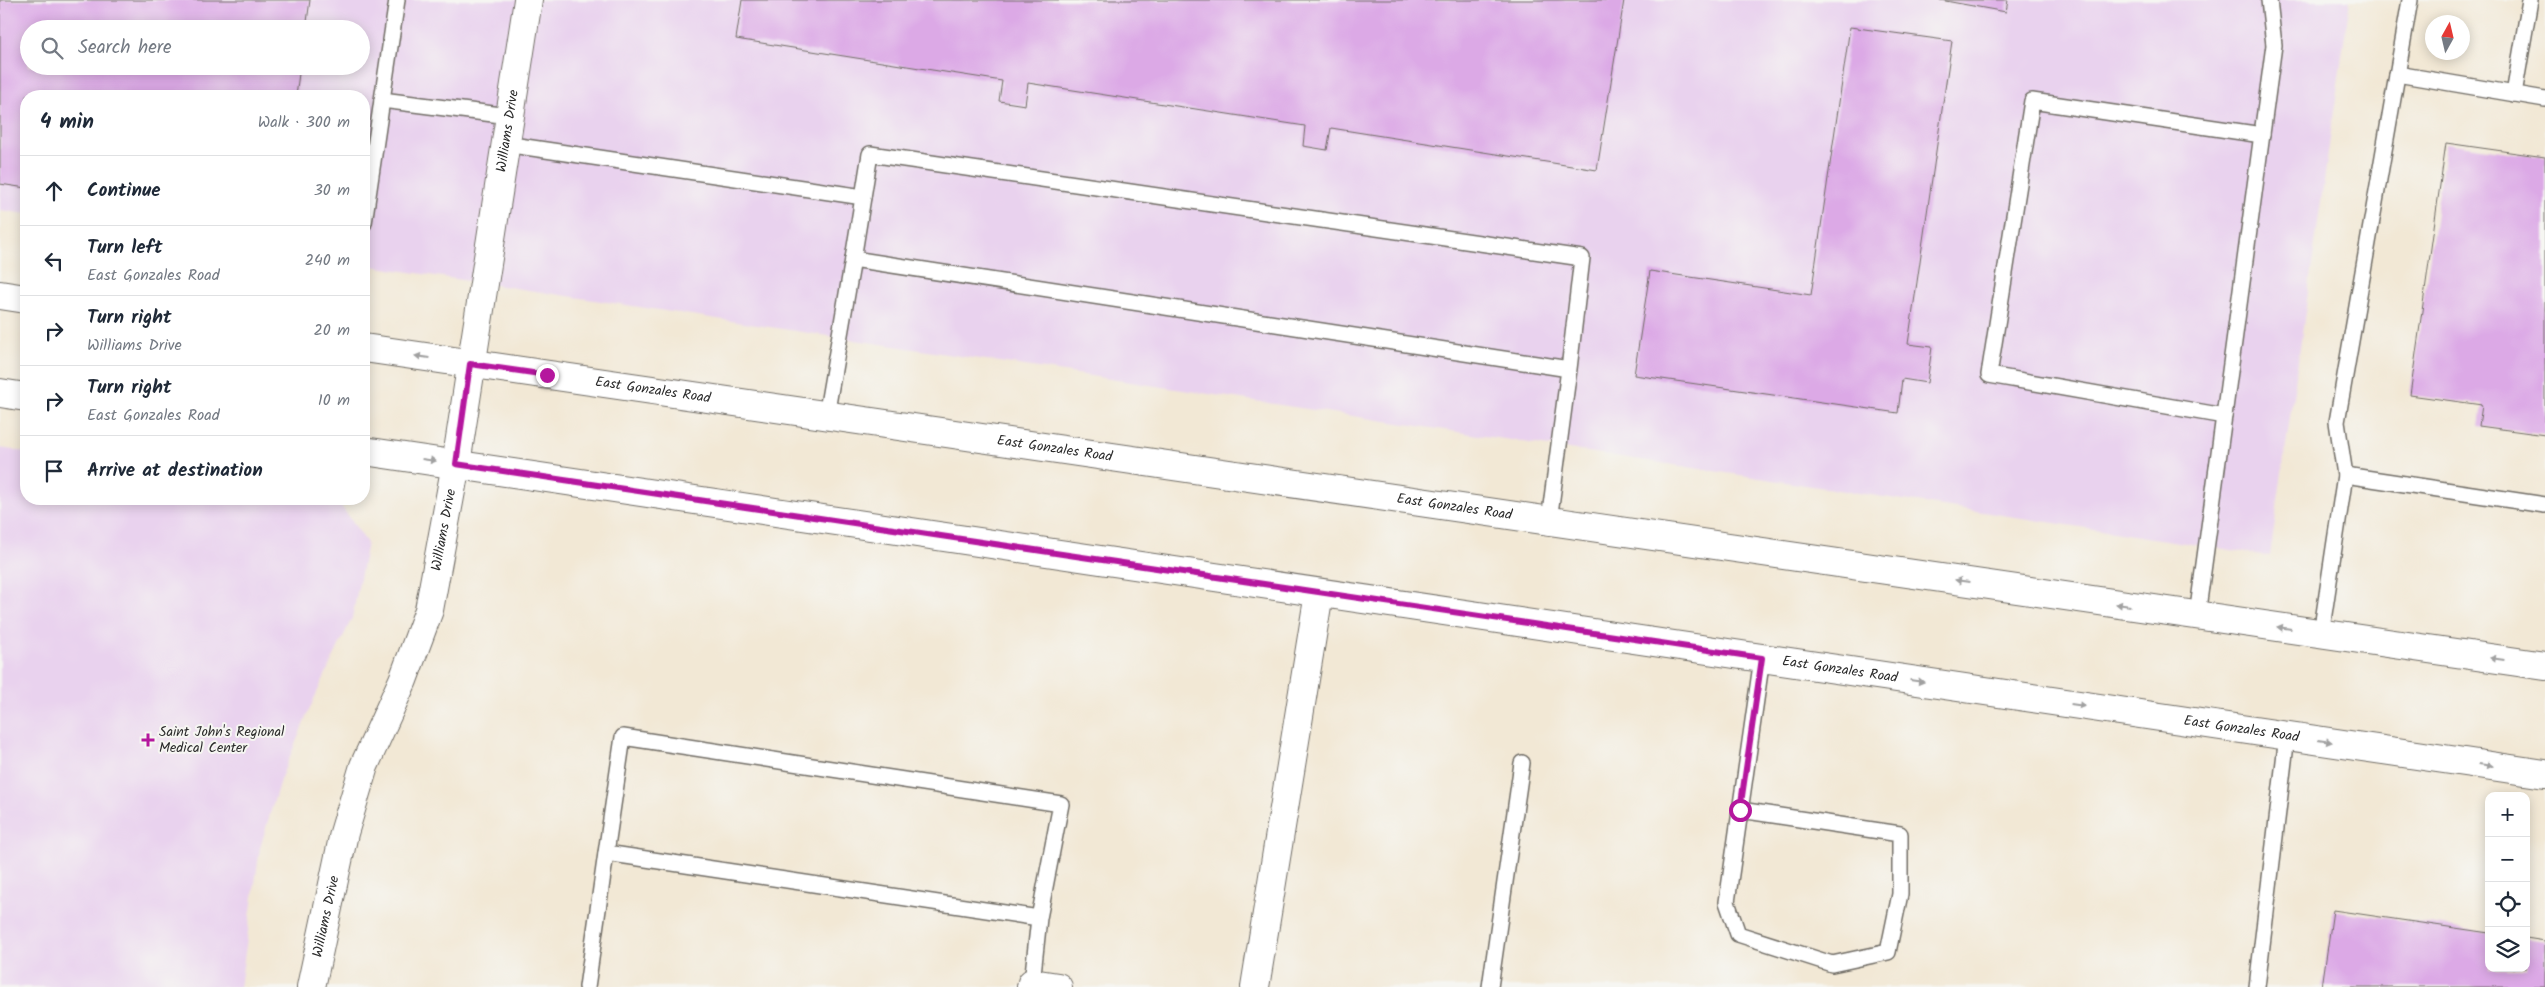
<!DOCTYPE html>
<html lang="en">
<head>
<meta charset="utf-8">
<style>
	body { margin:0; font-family:Kalam,sans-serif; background:#f6f6f7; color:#1f2937 }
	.controls { position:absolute; right:15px; bottom:15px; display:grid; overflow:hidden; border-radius:10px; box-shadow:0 2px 12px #0003 }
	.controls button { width:45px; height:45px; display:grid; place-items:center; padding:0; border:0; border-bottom:1px solid #e0e1e3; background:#fff; color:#1f2937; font:25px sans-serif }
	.compass { position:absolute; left:2425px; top:15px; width:45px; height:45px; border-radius:50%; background:#fff; box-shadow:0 2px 12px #0003; rotate:8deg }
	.stop { position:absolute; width:15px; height:15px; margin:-11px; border:4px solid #b5179e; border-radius:50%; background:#fff }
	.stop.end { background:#b5179e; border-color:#fff; box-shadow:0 1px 5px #0008 }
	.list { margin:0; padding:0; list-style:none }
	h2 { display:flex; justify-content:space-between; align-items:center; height:65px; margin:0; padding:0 20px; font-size:21px }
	h2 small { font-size:16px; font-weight:400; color:#747a83 }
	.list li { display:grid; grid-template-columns:32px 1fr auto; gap:15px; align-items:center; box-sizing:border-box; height:70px; padding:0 20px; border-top:1px solid #e0e1e3 }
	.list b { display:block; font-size:19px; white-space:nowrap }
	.list p { margin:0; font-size:16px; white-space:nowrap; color:#747a83 }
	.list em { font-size:16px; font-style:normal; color:#747a83 }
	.icon { flex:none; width:28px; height:28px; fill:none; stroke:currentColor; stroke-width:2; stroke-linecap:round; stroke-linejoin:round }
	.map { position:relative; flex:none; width:2545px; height:987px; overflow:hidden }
	.search { position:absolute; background:#fff; box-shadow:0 2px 12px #0003; left:20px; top:20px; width:350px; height:55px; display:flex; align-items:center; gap:12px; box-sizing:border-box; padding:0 18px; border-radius:28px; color:#747a83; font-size:19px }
	.panel { position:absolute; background:#fff; box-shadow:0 2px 12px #0003; left:20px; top:90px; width:350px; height:415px; border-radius:20px }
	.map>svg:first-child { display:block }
	.built { fill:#e9d2ee; fill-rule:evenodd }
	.building { fill:#dca9e6 }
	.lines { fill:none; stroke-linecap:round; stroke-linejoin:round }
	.service-casing { stroke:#716d66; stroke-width:18 }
	.minor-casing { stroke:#716d66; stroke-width:30 }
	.secondary-casing { stroke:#716d66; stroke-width:30 }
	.service { stroke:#fff; stroke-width:15 }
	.minor { stroke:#fff; stroke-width:28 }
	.secondary { stroke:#fff; stroke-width:28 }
	.oneway { fill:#a0a0a0 }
	.route { stroke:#b5179e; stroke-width:6 }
	.poi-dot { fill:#b5179e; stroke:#f6f6f2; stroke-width:2 }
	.labels { text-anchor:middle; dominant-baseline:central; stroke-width:4; stroke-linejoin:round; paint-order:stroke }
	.street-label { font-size:14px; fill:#2b2b2b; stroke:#f6f6f2 }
	.poi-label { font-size:14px; fill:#2b2b2b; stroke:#f6f6f2; text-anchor:start }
</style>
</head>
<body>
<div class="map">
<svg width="2545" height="987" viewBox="0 0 2545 987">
	<rect width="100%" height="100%" fill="#f6f6f2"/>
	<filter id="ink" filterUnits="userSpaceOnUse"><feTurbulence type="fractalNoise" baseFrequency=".02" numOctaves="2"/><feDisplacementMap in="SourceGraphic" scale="10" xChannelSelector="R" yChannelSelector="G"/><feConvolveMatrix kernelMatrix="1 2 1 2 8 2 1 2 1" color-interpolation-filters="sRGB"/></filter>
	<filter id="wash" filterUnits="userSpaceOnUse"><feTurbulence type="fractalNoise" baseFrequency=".0096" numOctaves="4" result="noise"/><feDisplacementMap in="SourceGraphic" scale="20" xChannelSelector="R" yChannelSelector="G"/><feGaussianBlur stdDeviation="1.12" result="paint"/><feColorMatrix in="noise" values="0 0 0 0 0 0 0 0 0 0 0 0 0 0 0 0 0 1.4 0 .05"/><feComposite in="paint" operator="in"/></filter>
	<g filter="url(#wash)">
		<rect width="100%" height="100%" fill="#f2e8d5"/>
		<!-- built -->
		<g class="built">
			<path d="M 0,0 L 2350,0 L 2270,556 L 364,265 L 364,96 L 26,96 L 26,214 L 0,210 ZM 29,29 L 361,29 L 361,66 L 29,66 Z"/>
			<path d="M 0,448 L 26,452 L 26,499 L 332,499 L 337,500 L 367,543 L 352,618 L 314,699 L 280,780 L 260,848 L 240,987 L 0,987 Z"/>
		</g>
		<g id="blocks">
			<!-- building -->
			<g class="building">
				<path d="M 0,0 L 310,0 L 306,29 L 29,29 L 29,66 L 300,66 L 296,96 L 26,96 L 26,188 L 0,184 Z"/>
				<path d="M 742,0 L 1624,0 L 1597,170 L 1331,128 L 1327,150 L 1303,146 L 1305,126 L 1028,83 L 1025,105 L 999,101 L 1002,81 L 736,39 Z"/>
				<path d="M 1940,0 L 2008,0 L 2006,12 Z"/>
				<path d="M 1850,27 L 1952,41 L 1908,344 L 1932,347 L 1927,383 L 1902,379 L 1898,413 L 1634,375 L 1650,271 L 1811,295 Z"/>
				<path d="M 2446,143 L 2545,157 L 2545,435 L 2479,426 L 2482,405 L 2410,395 Z"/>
				<path d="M 2333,910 L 2489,933 L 2489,968 L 2526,968 L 2526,938 L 2545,941 L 2545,987 L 2322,987 Z"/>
			</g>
		</g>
	</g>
	<g filter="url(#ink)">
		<use href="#blocks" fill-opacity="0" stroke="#716d66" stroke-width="1"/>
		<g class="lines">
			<!-- service casing -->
			<g class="service-casing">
				<g id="service">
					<path d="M 397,0 L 382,100 L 509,116"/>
					<path d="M 2410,0 L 2337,422 L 2345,475 L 2545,505"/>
					<path d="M 2397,74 L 2545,99"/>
					<path d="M 2514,94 L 2530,0"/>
					<path d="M 505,144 L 863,197"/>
					<path d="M 364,223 L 382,100"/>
					<path d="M 826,416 L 853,259"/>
					<path d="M 2224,416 L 1989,375 L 2032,101 L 2262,135"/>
					<path d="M 1549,521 L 1569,369 L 853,259 L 870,154 L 1582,258 L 1569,369"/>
					<path d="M 2197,616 L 2274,45 L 2269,0"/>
					<path d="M 2321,634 L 2345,475"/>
					<path d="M 1740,810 L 1900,834 L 1900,894 L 1888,952 L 1832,964 L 1738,934 L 1727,902 L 1762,658"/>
					<path d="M 1032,983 L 1039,918 L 1061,804 L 623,737 L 606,853 L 1039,918"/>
					<path d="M 587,987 L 606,853"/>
					<path d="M 1490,987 L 1522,763"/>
					<path d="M 2257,987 L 2287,736"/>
				</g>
			</g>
			<!-- minor casing -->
			<g class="minor-casing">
				<g id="minor">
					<path id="s1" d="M 311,987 L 344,833 L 364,766 L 403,680 L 429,610 L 456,464 L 528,0"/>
					<path d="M 1031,987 L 1032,983 L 1058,987"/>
					<path d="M 1255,987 L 1319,593"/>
				</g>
			</g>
			<!-- secondary casing -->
			<g class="secondary-casing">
				<g id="secondary">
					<path d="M 0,295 L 26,299"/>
					<path id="s2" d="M 364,348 L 2545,666"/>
					<path d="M 0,393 L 26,397"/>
					<path id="s3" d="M 364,451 L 2545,774"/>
				</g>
			</g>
			<!-- service -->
			<use href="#service" class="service"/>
			<!-- minor -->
			<use href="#minor" class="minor"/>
			<!-- secondary -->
			<use href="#secondary" class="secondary"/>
		</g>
		<!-- one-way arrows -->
		<defs><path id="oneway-solid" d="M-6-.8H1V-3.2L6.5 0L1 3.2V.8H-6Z" transform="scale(1.25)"/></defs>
		<g class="oneway">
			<use href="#oneway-solid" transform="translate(422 357) rotate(-172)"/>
			<use href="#oneway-solid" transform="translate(429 460) rotate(8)"/>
			<use href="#oneway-solid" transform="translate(1962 581) rotate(-172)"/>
			<use href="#oneway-solid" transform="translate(2123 605) rotate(-172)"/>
			<use href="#oneway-solid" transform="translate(2284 628) rotate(-172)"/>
			<use href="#oneway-solid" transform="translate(2497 659) rotate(-172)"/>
			<use href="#oneway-solid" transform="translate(1917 681) rotate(8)"/>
			<use href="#oneway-solid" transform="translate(2078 705) rotate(8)"/>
			<use href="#oneway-solid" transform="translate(2325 741) rotate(8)"/>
			<use href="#oneway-solid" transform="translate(2486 765) rotate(8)"/>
		</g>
	</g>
	<g class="lines" filter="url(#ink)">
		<!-- route -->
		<path class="route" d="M 547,375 L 470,364 L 456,464 L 1762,658 L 1740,810"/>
	</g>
	<!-- markers -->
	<path class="poi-dot" d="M145.5 732.5h5v5h5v5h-5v5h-5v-5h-5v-5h5z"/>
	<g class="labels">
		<!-- street labels -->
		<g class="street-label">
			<text stroke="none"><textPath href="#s1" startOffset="882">Williams Drive</textPath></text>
			<text stroke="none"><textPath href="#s2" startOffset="292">East Gonzales Road</textPath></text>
			<text stroke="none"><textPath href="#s2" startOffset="698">East Gonzales Road</textPath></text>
			<text stroke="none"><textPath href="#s2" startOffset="1102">East Gonzales Road</textPath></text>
			<text stroke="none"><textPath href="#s1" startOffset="478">Williams Drive</textPath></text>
			<text stroke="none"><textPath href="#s3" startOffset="1492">East Gonzales Road</textPath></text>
			<text stroke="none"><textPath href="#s3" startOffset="1898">East Gonzales Road</textPath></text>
			<text stroke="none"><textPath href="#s1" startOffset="72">Williams Drive</textPath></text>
		</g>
		<!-- poi labels -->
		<g class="poi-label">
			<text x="159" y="732">Saint John's Regional<tspan x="159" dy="16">Medical Center</tspan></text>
		</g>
	</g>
</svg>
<div class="controls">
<button>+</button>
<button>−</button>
<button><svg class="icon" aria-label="locate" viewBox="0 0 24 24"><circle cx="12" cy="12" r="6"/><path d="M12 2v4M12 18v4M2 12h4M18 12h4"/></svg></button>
<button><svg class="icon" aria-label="layers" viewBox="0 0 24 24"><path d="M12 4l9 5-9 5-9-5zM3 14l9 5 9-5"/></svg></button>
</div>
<svg class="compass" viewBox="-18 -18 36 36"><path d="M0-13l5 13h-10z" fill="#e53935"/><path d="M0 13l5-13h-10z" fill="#747a83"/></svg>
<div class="stop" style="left:1740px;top:810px"></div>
<div class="stop end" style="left:547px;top:375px"></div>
<div class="search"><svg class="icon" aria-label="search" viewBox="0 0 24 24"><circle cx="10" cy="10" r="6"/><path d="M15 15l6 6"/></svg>Search here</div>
<section class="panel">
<h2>4 min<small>Walk · 300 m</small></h2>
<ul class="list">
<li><svg class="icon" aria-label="ahead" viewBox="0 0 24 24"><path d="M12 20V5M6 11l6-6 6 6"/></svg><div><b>Continue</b></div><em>30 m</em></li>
<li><svg class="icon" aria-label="left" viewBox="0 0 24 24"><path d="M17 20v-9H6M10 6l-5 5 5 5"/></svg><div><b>Turn left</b><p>East Gonzales Road</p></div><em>240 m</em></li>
<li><svg class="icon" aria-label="right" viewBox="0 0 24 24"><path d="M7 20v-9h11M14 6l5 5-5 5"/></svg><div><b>Turn right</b><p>Williams Drive</p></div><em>20 m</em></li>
<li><svg class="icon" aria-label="right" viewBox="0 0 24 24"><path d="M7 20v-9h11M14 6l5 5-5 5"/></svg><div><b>Turn right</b><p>East Gonzales Road</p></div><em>10 m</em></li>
<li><svg class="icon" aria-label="arrive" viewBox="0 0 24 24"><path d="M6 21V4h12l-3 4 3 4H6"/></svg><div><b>Arrive at destination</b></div></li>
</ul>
</section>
</div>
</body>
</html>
